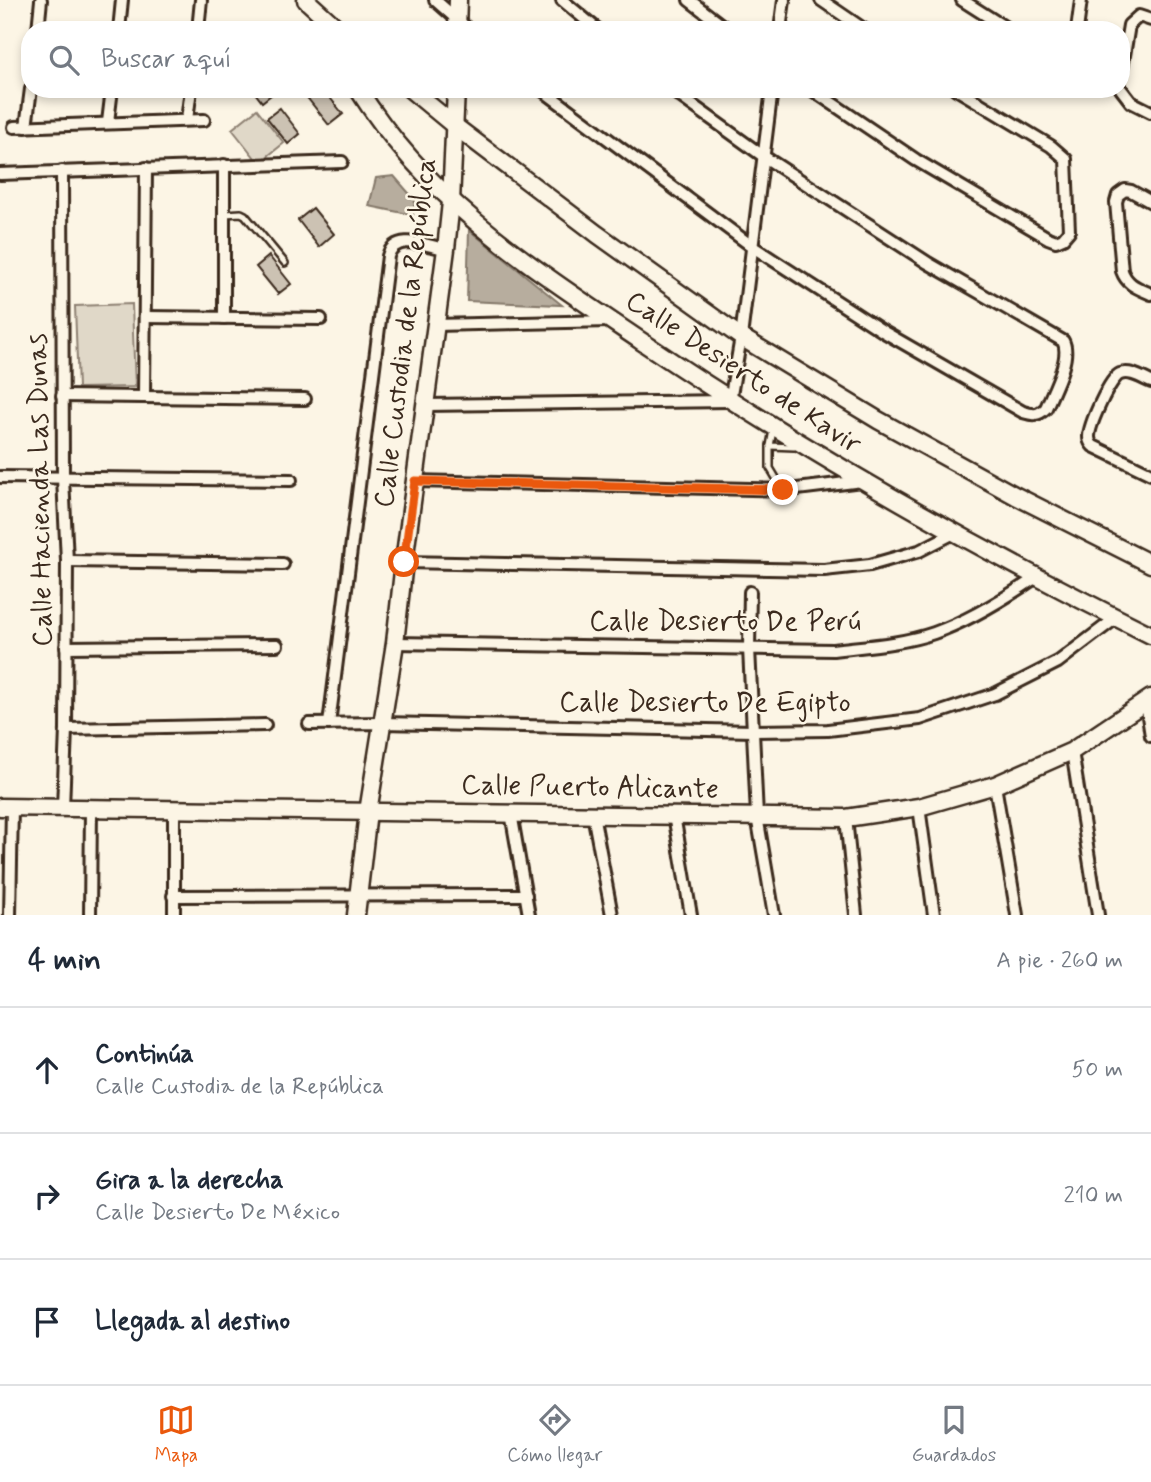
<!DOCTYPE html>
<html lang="es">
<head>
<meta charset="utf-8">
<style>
	body { margin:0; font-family:Mynerve,sans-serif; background:#f6f6f7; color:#1f2937 }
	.stop { position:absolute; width:21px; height:21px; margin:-16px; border:5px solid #ea580c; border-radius:50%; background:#fff }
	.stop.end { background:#ea580c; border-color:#fff; box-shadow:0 2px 7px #0008 }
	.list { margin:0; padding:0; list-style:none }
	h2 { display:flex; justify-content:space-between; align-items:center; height:91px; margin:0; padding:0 28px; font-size:30px }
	h2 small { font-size:23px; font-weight:400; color:#747a83 }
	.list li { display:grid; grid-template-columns:46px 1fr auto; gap:21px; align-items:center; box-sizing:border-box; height:126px; padding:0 28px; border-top:2px solid #e0e1e3 }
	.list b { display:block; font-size:26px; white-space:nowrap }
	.list p { margin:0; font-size:23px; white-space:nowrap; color:#747a83 }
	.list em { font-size:23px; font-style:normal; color:#747a83 }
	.icon { flex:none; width:38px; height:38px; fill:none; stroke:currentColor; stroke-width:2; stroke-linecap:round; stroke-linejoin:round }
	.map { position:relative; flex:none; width:1151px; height:915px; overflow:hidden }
	.search { position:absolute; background:#fff; box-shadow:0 4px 10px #0003; left:21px; right:21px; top:21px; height:77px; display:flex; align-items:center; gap:18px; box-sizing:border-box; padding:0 24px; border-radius:28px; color:#747a83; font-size:26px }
	.sheet { height:469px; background:#fff }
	nav { display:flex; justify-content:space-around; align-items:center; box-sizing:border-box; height:98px; border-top:2px solid #e0e1e3; background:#fff; font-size:19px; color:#747a83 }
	nav a { display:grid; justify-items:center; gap:4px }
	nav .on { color:#ea580c }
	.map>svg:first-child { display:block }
	.green { fill:#e0d8c8; stroke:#8e8173; stroke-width:2 }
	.water { fill:#b7ad9e; stroke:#85796b; stroke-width:2 }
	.building { fill:#ccc2b3; stroke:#3b2a1e; stroke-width:2 }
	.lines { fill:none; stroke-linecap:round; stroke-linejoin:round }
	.lane-casing { stroke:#3b2a1e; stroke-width:10 }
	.street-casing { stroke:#3b2a1e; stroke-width:16 }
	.secondary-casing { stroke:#3b2a1e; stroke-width:21 }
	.lane { stroke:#fcf5e5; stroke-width:5 }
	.street { stroke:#fcf5e5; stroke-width:10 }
	.secondary { stroke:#fcf5e5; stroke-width:16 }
	.route { stroke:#ea580c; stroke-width:9 }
	.labels { text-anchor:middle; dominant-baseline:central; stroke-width:5; stroke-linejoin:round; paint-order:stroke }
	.street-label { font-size:28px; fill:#3b2a1e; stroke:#fcf5e5 }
</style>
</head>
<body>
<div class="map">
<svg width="1151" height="915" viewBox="0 0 1151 915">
	<rect width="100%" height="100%" fill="#fcf5e5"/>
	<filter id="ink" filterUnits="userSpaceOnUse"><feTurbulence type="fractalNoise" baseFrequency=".0143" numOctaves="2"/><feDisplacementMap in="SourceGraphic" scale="14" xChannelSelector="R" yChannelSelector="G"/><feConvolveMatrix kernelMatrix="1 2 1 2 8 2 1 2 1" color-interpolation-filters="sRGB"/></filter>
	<g filter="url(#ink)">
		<!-- green -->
		<g class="green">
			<path d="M 257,109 L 284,143 L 259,163 L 232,129 Z"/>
			<path d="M 132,304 L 135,387 L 78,388 L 75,306 Z"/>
		</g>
		<!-- water -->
		<g class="water">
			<path d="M 394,176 L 415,200 L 413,215 L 369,206 L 376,178 Z"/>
			<path d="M 469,230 L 562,305 L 467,301 Z"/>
		</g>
		<!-- building -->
		<g class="building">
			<path d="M 252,89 L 275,89 L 276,91 L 262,102 Z"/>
			<path d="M 323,89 L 343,114 L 329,125 L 301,90 Z"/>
			<path d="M 280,108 L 300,134 L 288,144 L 267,118 Z"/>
			<path d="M 313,208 L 334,234 L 319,247 L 298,220 Z"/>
			<path d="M 269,256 L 291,284 L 278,294 L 256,267 Z"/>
		</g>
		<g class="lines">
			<!-- lane casing -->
			<g class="lane-casing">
				<g id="lane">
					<path d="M 225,214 L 241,213 L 245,215 L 285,263"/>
					<path d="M 773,430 L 770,446 L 794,447 L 799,444"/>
					<path d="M 770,446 L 770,468 L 782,488"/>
				</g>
			</g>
			<!-- street casing -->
			<g class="street-casing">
				<g id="street">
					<path d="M 435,0 L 469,30"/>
					<path d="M 562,0 L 598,30"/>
					<path d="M 689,0 L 728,30"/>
					<path d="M 821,0 L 865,30"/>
					<path d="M 962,0 L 1009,30"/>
					<path d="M 38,30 L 41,0"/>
					<path d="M 119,30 L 122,0"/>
					<path d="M 198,30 L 201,0"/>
					<path d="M 780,30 L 784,0"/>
					<path d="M 1077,30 L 1081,0"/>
					<path d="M 1121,74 L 1129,25 L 1139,16 L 1151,20"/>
					<path d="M 541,89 L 753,247 L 884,332 L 1023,412 C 1033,415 1038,416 1046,408 C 1053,391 1072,357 1063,341 L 928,263 L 763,156 L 670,89"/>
					<path d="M 811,89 L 916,160 L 1048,238 L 1056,241 L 1063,238 L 1069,231 L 1066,159 L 1051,146 L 956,89"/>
					<path d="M 1121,89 L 1131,102 L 1151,112"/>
					<path d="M 187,120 L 191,89"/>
					<path d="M 108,122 L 112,89"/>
					<path d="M 14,127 L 204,120"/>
					<path d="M 26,127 L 31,89"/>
					<path d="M 224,165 L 224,318"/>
					<path d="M 62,171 L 63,478 L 67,561 L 66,729 L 63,808"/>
					<path d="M 0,174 L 342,162"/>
					<path d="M 1151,202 L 1131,191 L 1125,190 L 1118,195 L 1116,202 L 1122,271 C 1127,285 1138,288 1151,294"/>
					<path d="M 145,317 L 321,319"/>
					<path d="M 436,325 L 610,321"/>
					<path d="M 1151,382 C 1142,378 1130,370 1120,374 C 1110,378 1089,425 1089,437 C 1089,442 1090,442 1093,446 L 1151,474"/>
					<path d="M 62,396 L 305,399"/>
					<path d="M 144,397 L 146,168"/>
					<path d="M 426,405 L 730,401 L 741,337 L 772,89"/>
					<path d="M 0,477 L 291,480"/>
					<path d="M 415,481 L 789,490 L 862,481"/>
					<path d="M 67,561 L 283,564"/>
					<path d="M 404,562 L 824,570 L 870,565 L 919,551 L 954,533"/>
					<path d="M 750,592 L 749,648 L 757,816 L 774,915"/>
					<path d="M 395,643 L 833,650 C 866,646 902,644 934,633 C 971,620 1006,598 1038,576"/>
					<path d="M 66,647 L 277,645"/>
					<path d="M 1146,703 L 1151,736"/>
					<path d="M 309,724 L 383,723 L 753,731 L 828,730 L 920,719 L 995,694 L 1058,662 L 1116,618"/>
					<path d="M 329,724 L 388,256 C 395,232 427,246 446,249"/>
					<path d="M 66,729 L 265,725"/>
					<path d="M 1072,751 L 1098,915"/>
					<path d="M 995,785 L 1017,915"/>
					<path d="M 919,807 L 934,915"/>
					<path d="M 511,813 L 529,915"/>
					<path d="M 593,814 L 612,915"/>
					<path d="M 674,815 L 691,915"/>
					<path d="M 846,818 L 856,915"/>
					<path d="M 173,896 L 526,895"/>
					<path d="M 10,915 L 12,807"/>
					<path d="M 90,915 L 91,808"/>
					<path d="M 174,915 L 174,809"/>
				</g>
			</g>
			<!-- secondary casing -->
			<g class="secondary-casing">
				<g id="secondary">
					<path d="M 306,0 L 339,30"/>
					<path d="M 457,30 L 458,0"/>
					<path d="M 358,89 C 429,202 533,268 641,341 C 804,451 975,548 1151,635"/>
					<path d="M 410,89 L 456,127 L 597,234 L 741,337 L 878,420 L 1016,496 L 1151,564"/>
					<path d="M 0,807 L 846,818 L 919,807 L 995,785 L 1072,751 L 1151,698"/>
					<path d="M 356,915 L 368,812 L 395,643 L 404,562 L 446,249 L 451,202 L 456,89"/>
				</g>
			</g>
			<!-- lane -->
			<use href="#lane" class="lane"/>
			<!-- street -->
			<use href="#street" class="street"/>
			<!-- secondary -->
			<use href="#secondary" class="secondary"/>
		</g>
	</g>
	<g class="lines" filter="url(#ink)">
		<!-- route -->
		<path class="route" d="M 404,562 L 415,481 L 783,490"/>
	</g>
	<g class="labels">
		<!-- street labels -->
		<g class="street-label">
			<text transform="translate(406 333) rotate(-83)">Calle Custodia de la República</text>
			<text transform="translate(743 373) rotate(33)">Calle Desierto de Kavir</text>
			<text transform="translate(41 490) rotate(-91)">Calle Hacienda Las Dunas</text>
			<text x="725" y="622">Calle Desierto De Perú</text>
			<text x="705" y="703">Calle Desierto De Egipto</text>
			<text transform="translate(590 788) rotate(1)">Calle Puerto Alicante</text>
		</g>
	</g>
</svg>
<div class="stop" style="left:404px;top:562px"></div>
<div class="stop end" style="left:783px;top:490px"></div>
<div class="search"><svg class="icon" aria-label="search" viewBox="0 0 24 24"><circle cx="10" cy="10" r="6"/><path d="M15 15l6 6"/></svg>Buscar aquí</div>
</div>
<section class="sheet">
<h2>4 min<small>A pie · 260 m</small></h2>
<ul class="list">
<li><svg class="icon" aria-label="ahead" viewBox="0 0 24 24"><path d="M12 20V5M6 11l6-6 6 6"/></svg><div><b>Continúa</b><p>Calle Custodia de la República</p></div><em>50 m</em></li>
<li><svg class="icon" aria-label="right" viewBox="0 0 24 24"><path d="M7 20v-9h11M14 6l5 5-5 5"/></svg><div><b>Gira a la derecha</b><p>Calle Desierto De México</p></div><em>210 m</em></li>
<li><svg class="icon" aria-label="arrive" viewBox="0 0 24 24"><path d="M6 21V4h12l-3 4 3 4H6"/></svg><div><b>Llegada al destino</b></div></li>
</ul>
</section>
<nav>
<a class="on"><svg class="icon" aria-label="map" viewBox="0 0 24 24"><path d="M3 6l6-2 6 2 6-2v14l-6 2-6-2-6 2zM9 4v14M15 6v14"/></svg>Mapa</a>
<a><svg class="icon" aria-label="directions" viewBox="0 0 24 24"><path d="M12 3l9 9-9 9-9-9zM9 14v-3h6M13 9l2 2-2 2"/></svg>Cómo llegar</a>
<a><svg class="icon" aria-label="saved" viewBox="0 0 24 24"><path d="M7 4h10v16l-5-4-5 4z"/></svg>Guardados</a>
</nav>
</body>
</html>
